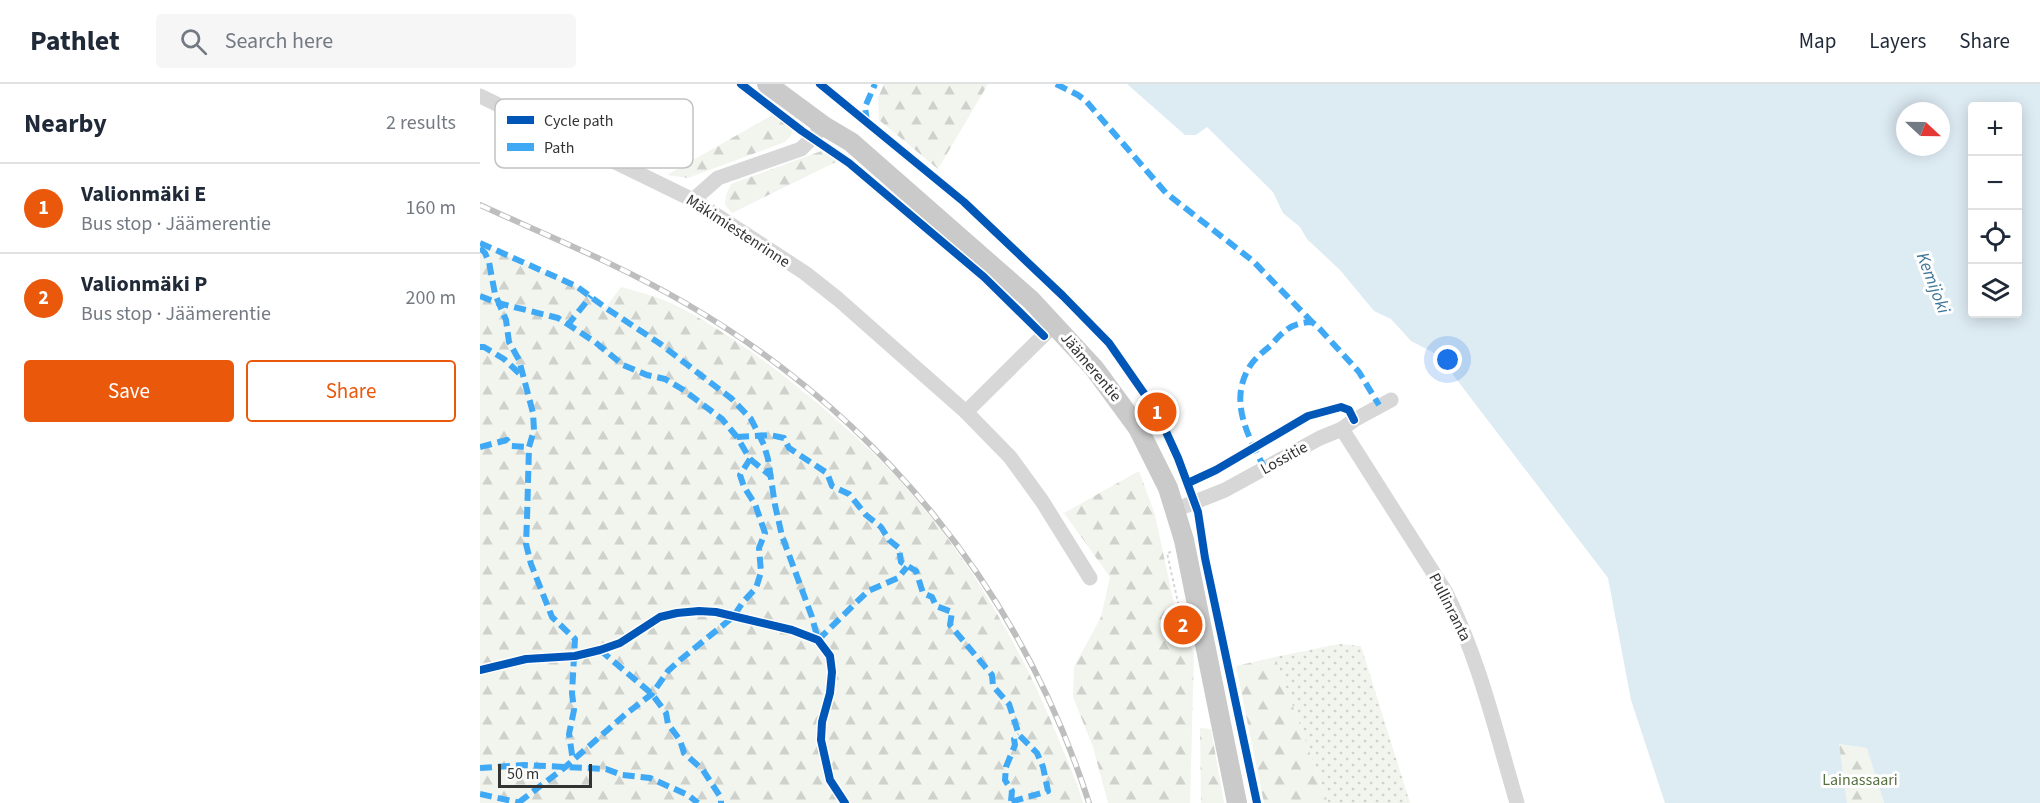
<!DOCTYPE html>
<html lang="en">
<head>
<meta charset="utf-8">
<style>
	body { margin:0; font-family:"Source Sans 3",sans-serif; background:#f6f6f7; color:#1f2937 }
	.controls { position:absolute; right:18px; top:18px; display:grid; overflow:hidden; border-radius:6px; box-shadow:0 3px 15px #0003 }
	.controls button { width:54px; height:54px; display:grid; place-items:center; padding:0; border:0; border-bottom:2px solid #e0e1e3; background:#fff; color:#1f2937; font:30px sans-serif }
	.compass { position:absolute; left:1416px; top:18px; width:54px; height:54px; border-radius:50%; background:#fff; box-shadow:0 3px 15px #0003; rotate:112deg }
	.scale { position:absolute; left:18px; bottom:15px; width:94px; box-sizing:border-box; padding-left:6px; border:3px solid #333; border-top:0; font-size:16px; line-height:21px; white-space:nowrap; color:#333; -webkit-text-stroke:4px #fff; paint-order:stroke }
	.you { position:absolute; left:968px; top:276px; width:21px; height:21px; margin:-15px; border:4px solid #fff; border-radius:50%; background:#1a73e8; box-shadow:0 0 0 9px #1a73e833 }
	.badge { display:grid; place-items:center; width:39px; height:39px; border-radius:50%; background:#ea580c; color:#fff; font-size:20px; font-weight:700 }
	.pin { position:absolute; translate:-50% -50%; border:3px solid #fff; box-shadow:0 2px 6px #0006 }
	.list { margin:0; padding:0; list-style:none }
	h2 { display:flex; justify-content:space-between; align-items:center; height:78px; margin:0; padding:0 24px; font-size:26px }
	h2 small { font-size:20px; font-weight:400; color:#747a83 }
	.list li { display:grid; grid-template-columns:39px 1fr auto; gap:18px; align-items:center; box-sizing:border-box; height:90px; padding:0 24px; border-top:2px solid #e0e1e3 }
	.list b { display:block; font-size:22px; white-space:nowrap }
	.list p { margin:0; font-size:20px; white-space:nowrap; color:#747a83 }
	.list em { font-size:20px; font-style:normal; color:#747a83 }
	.actions { display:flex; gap:12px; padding:18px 24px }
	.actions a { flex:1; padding:14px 0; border:2px solid #ea580c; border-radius:6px; text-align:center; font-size:21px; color:#ea580c }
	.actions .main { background:#ea580c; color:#fff }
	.icon { flex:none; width:33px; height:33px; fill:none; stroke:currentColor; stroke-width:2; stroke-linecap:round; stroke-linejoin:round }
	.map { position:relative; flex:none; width:1560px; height:719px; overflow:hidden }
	header { display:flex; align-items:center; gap:36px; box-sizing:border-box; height:84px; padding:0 30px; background:#fff; border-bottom:2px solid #e0e1e3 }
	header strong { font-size:28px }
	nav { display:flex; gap:33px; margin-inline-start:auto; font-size:21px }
	.search { width:420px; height:54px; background:#f6f6f7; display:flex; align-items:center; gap:15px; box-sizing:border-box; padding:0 21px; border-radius:6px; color:#747a83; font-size:22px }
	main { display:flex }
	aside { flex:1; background:#fff }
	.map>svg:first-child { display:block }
	.grass { fill:url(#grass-dots) }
	.forest { fill:url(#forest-firs) }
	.water { fill:#ddebf3; fill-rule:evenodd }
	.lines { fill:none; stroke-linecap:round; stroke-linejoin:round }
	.path { stroke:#d6d6d6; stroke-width:2; stroke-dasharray:3 3; stroke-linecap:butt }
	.minor { stroke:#d7d7d7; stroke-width:15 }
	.major { stroke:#cacaca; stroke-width:20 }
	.rail-casing { stroke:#bebebe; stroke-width:6 }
	.rail { stroke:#fff; stroke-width:4; stroke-dasharray:11; stroke-linecap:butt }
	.quiet { stroke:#3fa9f5; stroke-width:6; stroke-dasharray:12 6; stroke-linecap:butt }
	.cycleway-casing { stroke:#fff; stroke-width:11 }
	.cycleway { stroke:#0057b8; stroke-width:8 }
	.labels { text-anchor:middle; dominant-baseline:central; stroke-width:6; stroke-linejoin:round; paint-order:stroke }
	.street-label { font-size:16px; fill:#333; stroke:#fff }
	.park-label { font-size:16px; fill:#56703f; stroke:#fff }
	.water-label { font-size:18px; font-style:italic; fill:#3f7597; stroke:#fff }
	.key { fill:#fff; stroke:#c2c2c2; stroke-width:1.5 }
	.key-label { font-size:16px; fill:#333 }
</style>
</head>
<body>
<header>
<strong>Pathlet</strong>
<div class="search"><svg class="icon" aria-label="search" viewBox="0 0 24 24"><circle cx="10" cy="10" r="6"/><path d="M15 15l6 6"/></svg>Search here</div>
<nav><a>Map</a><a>Layers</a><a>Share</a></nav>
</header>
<main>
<aside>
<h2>Nearby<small>2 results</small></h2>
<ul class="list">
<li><span class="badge">1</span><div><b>Valionmäki E</b><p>Bus stop · Jäämerentie</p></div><em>160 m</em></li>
<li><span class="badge">2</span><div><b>Valionmäki P</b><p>Bus stop · Jäämerentie</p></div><em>200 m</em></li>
</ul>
<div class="actions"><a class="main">Save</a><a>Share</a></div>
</aside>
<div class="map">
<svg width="1560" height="719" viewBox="0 0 1560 719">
	<defs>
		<pattern id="grass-dots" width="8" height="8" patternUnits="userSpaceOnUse" patternTransform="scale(1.5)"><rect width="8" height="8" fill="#f1f5ed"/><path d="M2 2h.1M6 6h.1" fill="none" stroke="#cfd2cc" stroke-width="1.8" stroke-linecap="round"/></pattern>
		<pattern id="forest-firs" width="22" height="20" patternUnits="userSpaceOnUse" patternTransform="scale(1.5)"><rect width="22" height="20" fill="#f1f5ed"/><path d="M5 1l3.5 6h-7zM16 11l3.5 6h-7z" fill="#cfd2cc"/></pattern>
	</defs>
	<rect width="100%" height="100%" fill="#fff"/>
	<!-- grass -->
	<path class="grass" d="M 859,560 L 881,562 L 930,719 L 848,719 L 795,573 Z"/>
	<!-- forest -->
	<g class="forest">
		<path d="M 404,0 L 508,0 L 458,85 L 399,36 L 398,14 Z"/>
		<path d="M 296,29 L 313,43 L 311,52 L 305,58 L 208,94 L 187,91 Z"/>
		<path d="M 344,66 L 360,76 L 252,129 L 245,121 L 246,111 L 251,100 Z"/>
		<path d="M 0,159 L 96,202 L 125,224 L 141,203 C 158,208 177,212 193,220 C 245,246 297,285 342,323 C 372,350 404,377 430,408 C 494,481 542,566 579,656 C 587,677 597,697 603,719 L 0,719 Z"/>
		<path d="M 659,387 L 675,431 L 697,534 L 714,569 L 710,719 L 628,719 L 613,663 L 593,613 L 594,583 L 621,533 L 630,493 L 584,429 Z"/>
		<path d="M 795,573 L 848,719 L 784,719 L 756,582 Z"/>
		<path d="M 720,644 L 731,645 L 744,719 L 721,719 Z"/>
		<path d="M 1358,660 L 1387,664 L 1404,719 L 1367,719 Z"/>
	</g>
	<!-- water -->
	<path class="water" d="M 647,0 L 1560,0 L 1560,719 L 1404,719 L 1387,664 L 1359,660 L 1367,719 L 1185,719 L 1151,616 L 1128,494 L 958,271 L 931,257 L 911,235 L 894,227 L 860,186 L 827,155 L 820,143 L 803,129 L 793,108 L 727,43 L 716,51 L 705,51 ZM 1492,22 L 1538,22 L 1538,230 L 1492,230 ZM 1425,27 L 1461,27 L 1461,63 L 1425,63 Z"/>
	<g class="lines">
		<!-- path -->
		<path class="path" d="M 691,468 L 687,469 L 703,541"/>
		<!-- minor -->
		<g class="minor">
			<path d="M 0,12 L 213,116 L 325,189 L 358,215 L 486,328 L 530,373 L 562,417 L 610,494"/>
			<path d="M 213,116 L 238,94 L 321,65 L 344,42"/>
			<path d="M 486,328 L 575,240"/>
			<path d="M 862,345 L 965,507 C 999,574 1016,648 1037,719"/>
			<path d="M 695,426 L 745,406 L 840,354 L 862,345 L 874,336 L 911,316"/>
		</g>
		<!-- major -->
		<path class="major" d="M 287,0 L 344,42 L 371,58 L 551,216 L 614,284 L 658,344 L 688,404 L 704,456 L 757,719"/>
		<!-- rail casing -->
		<g class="rail-casing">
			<path id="rail" d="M 0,121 C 68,152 140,181 205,219 C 398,331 541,506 609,719"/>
		</g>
		<!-- rail -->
		<use href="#rail" class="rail"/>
		<!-- quiet -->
		<g class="quiet">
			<path d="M 576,0 L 598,11 L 606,17 L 686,109 L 773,177 L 832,238"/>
			<path d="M 387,38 L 385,23 L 395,0"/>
			<path d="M 0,159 L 96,202 L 126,224 L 179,259 L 252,315 L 271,335 L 284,361 L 288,375 L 295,421 L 302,452 L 332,533 L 338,556"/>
			<path d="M 0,164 L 5,169 L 9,178 L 15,210 L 26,236 L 29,258 L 39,276 L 53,329 L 54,346 L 49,363 L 47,435 L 46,460 L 51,480 L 72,533 L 95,555 L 92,609 L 94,626 L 89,650 L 93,677"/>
			<path d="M 0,212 L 18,219 L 78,234 L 115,258 L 143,281 L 167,291 L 185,295 L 202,305 L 242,335 L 257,353 L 270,375 L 260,391 L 264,403 L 275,420 L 285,449 L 279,464 L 281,488 L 276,504 L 263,518 L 253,533 L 200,576 L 188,587 L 172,610 L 147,629 L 84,684 L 38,719"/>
			<path d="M 87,242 L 111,212"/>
			<path d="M 0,263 L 4,263 L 24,275 L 42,292"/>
			<path d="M 257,353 L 290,351 L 304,354 L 309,364 L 347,389 L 352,402 L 369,410 L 386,431 L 401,443 L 409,456 L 419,464 L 421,478 L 436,487 L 443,509 L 452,513 L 456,522 L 472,528 L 470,541 L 512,591 L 513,602 L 529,620 L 539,651 L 557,669 L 563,683 L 568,707 L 527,719"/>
			<path d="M 0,363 L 27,356 L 31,362 L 49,363"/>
			<path d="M 270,375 L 292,393"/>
			<path d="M 785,385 C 768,352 748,317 770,282 C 775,274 783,268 790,262 C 804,247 810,239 832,238 L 838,243 L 879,288 L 899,321"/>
			<path d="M 338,556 L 388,507 L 418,494 L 427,483"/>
			<path d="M 120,566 L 172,610 L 186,629 L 188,640 L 200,656 L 204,669 L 223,686 L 241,714 L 241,719"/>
			<path d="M 0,684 L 44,681 L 126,685 L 142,691 L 170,694 L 208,711 L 218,719"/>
			<path d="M 0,710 L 41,719"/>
			<path d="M 531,717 L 532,707 L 525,696 L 526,683 L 535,661 L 534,655 L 539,651"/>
		</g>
		<!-- cycleway casing -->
		<g class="cycleway-casing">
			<g id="cycleway">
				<path d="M 261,0 L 322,47 L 369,79 L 504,193 L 564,252"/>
				<path d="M 340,0 L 484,118 L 583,212 L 629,259 L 677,328 L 698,374 L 718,428 L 725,474 L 777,719"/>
				<path d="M 708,399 L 736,386 L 828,332 L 861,323 L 869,326 L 874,336"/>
				<path d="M 0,586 L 46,575 L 95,572 L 120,566 L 140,559 L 180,533 L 197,529 L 219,527 L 236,528 L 312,546 L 338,556 L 350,572 L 352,588 L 350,609 L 342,638 L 341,656 L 350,696 L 365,719"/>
			</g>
		</g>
		<!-- cycleway -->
		<use href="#cycleway" class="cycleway"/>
	</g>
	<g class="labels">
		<!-- street labels -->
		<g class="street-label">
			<text transform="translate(258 147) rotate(33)">Mäkimiestenrinne</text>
			<text transform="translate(611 283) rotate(50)">Jäämerentie</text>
			<text transform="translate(804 374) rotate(-29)">Lossitie</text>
			<text transform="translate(970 523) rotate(63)">Pullinranta</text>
		</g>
		<!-- park labels -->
		<g class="park-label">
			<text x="1380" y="696">Lainassaari</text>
		</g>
		<!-- water labels -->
		<g class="water-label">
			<text transform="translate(1453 199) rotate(69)">Kemijoki</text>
		</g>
	</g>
	<!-- legend -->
	<rect x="15" y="15" width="198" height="69" rx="9" class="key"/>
	<rect x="27" y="32" width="27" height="8" fill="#0057b8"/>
	<rect x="27" y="59" width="27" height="8" fill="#3fa9f5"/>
	<g class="key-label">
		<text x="64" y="42">Cycle path</text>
		<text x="64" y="69">Path</text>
	</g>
</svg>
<div class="controls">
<button>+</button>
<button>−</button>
<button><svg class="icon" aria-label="locate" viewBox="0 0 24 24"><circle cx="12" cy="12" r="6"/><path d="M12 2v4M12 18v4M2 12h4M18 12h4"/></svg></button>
<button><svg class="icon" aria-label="layers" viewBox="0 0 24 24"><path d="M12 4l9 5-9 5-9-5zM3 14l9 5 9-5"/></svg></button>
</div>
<svg class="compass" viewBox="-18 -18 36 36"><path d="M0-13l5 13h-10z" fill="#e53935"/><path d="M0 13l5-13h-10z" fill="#747a83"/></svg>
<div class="scale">50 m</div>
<div class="you"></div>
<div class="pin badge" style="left:677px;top:328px">1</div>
<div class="pin badge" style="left:703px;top:541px">2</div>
</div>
</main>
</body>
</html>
